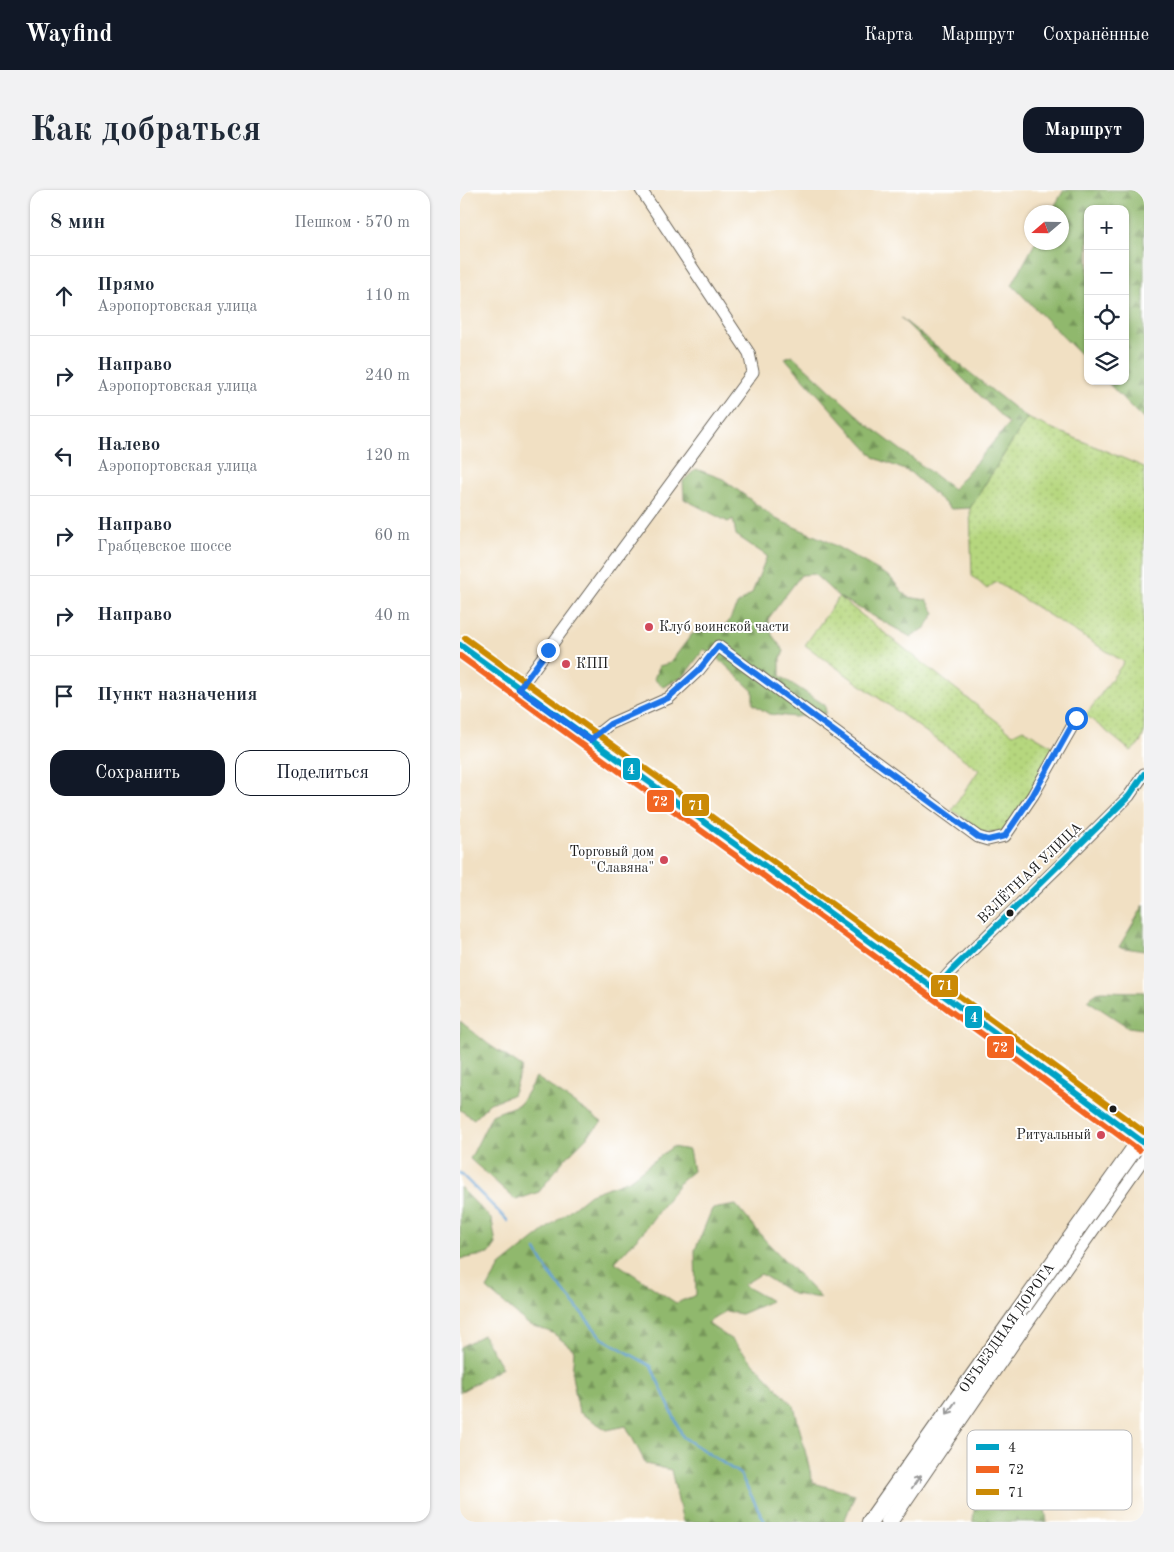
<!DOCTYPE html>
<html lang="ru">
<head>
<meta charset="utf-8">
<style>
	body { margin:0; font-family:"Old Standard TT",serif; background:#f2f2f3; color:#1f2937 }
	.controls { position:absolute; right:15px; top:15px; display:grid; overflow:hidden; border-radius:10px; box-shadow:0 1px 4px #0004 }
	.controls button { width:45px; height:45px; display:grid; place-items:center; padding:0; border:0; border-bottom:1px solid #e0e1e3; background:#fff; color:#1f2937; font:25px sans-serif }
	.compass { position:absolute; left:564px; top:15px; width:45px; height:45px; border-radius:50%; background:#fff; box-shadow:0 1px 4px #0004; rotate:250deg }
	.stop { position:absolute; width:15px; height:15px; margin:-11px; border:4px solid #1a73e8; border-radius:50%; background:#fff }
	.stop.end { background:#1a73e8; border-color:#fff; box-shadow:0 1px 5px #0008 }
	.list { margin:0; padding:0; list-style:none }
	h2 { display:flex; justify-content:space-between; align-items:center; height:65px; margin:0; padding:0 20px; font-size:21px }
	h2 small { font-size:16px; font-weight:400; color:#747a83 }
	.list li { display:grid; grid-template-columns:32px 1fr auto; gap:15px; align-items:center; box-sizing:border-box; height:80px; padding:0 20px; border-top:1px solid #e0e1e3 }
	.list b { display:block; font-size:19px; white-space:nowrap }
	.list p { margin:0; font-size:16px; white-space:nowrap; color:#747a83 }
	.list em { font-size:16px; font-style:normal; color:#747a83 }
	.actions { display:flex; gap:10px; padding:15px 20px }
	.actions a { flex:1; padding:11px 0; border:1px solid #111827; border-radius:15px; text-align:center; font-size:18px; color:#111827 }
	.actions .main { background:#111827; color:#fff }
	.icon { flex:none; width:28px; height:28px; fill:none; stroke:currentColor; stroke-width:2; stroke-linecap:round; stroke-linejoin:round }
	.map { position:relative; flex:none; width:684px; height:1332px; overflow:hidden; border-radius:15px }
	header { display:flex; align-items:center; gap:30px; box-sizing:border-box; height:70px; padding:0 25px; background:#111827; color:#fff }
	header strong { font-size:24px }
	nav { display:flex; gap:28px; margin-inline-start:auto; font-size:18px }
	.intro { display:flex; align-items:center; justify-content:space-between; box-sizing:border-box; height:120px; padding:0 30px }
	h1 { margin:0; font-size:35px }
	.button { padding:12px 22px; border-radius:15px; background:#111827; color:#fff; font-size:18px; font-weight:700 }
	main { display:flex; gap:30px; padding:0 30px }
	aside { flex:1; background:#fff; border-radius:15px; box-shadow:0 1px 4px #0004 }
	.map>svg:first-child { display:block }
	.grass { fill:url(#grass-dots); stroke:#697a4d }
	.forest { fill:url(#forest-firs); stroke:#566a44 }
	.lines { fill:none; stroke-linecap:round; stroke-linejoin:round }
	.stream { stroke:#609fd2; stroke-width:2.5 }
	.minor-casing { stroke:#676156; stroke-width:13 }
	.major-casing { stroke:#676156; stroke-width:16 }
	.highway-casing { stroke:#676156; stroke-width:18 }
	.minor { stroke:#fff; stroke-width:11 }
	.major { stroke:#fff; stroke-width:14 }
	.highway { stroke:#fff; stroke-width:16 }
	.highway-bridge-casing { stroke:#676156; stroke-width:18; stroke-linecap:butt }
	.highway-bridge { stroke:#fff; stroke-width:16 }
	.bus-1-casing { stroke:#fff; stroke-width:10 }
	.bus-2-casing { stroke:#fff; stroke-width:10 }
	.bus-3-casing { stroke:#fff; stroke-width:10 }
	.bus-1 { stroke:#01a2c5; stroke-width:6 }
	.bus-2 { stroke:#f26522; stroke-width:6 }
	.bus-3 { stroke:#cb8a06; stroke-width:6 }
	.oneway { stroke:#999 }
	.route { stroke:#1a73e8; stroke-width:6 }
	.poi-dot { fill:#d1495b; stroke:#fff; stroke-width:2 }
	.bus-dot { fill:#1c1c1c; stroke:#fff; stroke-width:2 }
	.labels { text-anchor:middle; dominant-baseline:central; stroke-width:4; stroke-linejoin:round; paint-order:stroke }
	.poi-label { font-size:14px; fill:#1c1c1c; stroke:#fff; text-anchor:start }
	.street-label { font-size:14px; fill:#1c1c1c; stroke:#fff }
	.key { fill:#fff; stroke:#bbb; stroke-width:1 }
	.key-label { font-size:14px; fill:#1c1c1c }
	.line-badge { stroke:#fff; stroke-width:2 }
	.badge-label { font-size:14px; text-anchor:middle; font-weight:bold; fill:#fff }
</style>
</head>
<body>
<header>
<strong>Wayfind</strong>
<nav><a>Карта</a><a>Маршрут</a><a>Сохранённые</a></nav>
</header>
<div class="intro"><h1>Как добраться</h1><a class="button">Маршрут</a></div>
<main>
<aside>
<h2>8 мин<small>Пешком · 570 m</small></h2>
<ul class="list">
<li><svg class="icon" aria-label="ahead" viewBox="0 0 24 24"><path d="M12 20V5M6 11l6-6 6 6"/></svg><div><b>Прямо</b><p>Аэропортовская улица</p></div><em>110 m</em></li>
<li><svg class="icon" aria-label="right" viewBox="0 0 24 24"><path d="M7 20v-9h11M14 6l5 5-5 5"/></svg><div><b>Направо</b><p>Аэропортовская улица</p></div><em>240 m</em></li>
<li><svg class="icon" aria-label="left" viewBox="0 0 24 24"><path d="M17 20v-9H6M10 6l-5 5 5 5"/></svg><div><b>Налево</b><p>Аэропортовская улица</p></div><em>120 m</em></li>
<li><svg class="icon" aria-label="right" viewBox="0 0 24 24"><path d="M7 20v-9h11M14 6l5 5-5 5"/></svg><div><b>Направо</b><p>Грабцевское шоссе</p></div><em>60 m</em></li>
<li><svg class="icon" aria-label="right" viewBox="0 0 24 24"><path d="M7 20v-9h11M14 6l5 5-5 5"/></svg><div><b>Направо</b></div><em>40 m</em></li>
<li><svg class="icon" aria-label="arrive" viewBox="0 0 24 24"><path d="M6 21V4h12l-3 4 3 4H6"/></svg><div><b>Пункт назначения</b></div></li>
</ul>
<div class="actions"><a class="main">Сохранить</a><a>Поделиться</a></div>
</aside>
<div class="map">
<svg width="684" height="1332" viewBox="0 0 684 1332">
	<defs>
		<pattern id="grass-dots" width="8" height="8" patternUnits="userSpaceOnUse" patternTransform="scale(1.25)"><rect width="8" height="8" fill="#b6d77e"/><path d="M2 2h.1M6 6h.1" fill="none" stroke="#9cb86c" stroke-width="1.8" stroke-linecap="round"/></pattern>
		<pattern id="forest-firs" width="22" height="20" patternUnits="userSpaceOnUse" patternTransform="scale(1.25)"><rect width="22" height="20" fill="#90b86d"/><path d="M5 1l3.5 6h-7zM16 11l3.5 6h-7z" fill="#759559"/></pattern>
	</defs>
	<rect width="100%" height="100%" fill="#fff"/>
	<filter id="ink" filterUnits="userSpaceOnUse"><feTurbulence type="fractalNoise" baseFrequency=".02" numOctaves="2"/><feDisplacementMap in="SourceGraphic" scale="10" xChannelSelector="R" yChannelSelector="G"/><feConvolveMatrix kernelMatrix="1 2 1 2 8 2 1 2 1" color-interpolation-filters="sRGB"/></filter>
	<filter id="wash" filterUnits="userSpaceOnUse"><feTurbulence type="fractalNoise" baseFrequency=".0096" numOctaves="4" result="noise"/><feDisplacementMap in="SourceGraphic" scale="20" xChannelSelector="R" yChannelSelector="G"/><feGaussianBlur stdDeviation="1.12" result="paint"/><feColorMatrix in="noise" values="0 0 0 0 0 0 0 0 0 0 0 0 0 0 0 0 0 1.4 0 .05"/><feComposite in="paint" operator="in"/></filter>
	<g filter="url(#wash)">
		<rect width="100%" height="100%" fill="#f1e0c3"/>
		<!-- grass -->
		<g class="grass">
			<path d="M 567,228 L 684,277 L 684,543 L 680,553 L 671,561 L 626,525 L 664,472 L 536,392 L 527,399 L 512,386 L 510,318 Z"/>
			<path d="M 379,407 L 553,544 L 563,539 L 592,556 L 593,563 L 571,601 L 542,641 L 534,643 L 523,642 L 492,620 L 519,580 L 345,455 Z"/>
		</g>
		<!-- forest -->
		<g class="forest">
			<path d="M 604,0 L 684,0 L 684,230 L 646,191 L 665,191 L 665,19 L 628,19 L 628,172 L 552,95 L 575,53 L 602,52 L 602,22 L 591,22 Z"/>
			<path d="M 441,128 L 567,228 L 510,318 L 491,319 L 450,282 L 415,268 L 325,168 L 332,165 L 409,236 L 493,299 L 549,234 Z"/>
			<path d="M 236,279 L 263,289 L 316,329 L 367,351 L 430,387 L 447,407 L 467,410 L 475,423 L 465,438 L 451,447 L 379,407 L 354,384 L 341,385 L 308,429 L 312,445 L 324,461 L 320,471 L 320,486 L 365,515 L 366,523 L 334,527 L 309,524 L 293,514 L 293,501 L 262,472 L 244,459 L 224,486 L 203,497 L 194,489 L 199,476 L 210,473 L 232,444 L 258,439 L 268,433 L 277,415 L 292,403 L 307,366 L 276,345 L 273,329 L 268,332 L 224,309 L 223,291 Z"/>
			<path d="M 684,715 L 684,761 L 659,757 Z"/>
			<path d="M 640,801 L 684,802 L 684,839 L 668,837 L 627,810 Z"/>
			<path d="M 0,831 L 28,854 L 62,877 L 52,905 L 30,913 L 14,929 L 0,920 Z"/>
			<path d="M 76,887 L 142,932 L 103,971 L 79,1002 L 56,1010 L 10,969 L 32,925 L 60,914 Z"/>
			<path d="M 212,957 L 229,960 L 233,981 L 221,991 L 183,1042 L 155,1072 L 216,1113 L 236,1105 L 235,1060 L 252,1019 L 276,1015 L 305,1050 L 361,1108 L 333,1104 L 301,1084 L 283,1095 L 311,1111 L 281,1124 L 266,1121 L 247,1133 L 272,1150 L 334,1216 L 353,1293 L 395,1304 L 384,1332 L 223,1332 L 211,1280 L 186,1274 L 166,1236 L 147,1240 L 119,1222 L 112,1186 L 114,1160 L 93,1143 L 68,1134 L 27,1099 L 40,1076 L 130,1004 L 169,990 Z"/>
			<path d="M 0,997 L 32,1030 L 36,1054 L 29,1064 L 0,1069 Z"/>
			<path d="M 23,1145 L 42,1178 L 0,1202 L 0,1157 Z"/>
			<path d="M 541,1280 L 564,1291 L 585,1318 L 587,1332 L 513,1332 L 516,1296 Z"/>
		</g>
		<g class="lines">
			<!-- stream -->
			<g class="stream">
				<path d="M 0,983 L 48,1031"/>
				<path d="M 76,1060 L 89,1083 L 142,1148 L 191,1176 L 223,1247 L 280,1284 L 305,1332"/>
			</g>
		</g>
	</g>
	<g filter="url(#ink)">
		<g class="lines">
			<!-- minor casing -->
			<g class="minor-casing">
				<g id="minor">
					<path d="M 59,499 L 293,182 L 289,163 L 181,0"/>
					<path d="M 130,550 L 150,534 L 209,508 L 239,480 L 258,456 L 518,647 L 528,650 L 545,646 L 573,605 L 617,528"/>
					<path d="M 474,800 L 492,780 L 601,674 L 669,606 L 684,584"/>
				</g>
			</g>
			<!-- major casing -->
			<g class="major-casing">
				<path id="major" d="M 0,455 L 534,842 L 684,953"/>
			</g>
			<!-- highway casing -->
			<g class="highway-casing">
				<g id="highway">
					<path d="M 410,1332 L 559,1121"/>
					<path d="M 429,1332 L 569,1127 L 684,964"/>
				</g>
			</g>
			<!-- minor -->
			<use href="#minor" class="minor"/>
			<!-- major -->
			<use href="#major" class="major"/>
			<!-- highway -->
			<use href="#highway" class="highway"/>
			<!-- highway-bridge casing -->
			<g class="highway-bridge-casing">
				<path id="highway-bridge" d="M 559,1121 L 684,945"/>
			</g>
			<!-- highway-bridge -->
			<use href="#highway-bridge" class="highway-bridge"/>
			<!-- bus-1 casing -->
			<g class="bus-1-casing">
				<g id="bus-1">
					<path d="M 0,455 L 534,842 L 684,953"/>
					<path d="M 474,800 L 492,780 L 669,606 L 684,584"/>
				</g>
			</g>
			<!-- bus-2 casing -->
			<g class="bus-2-casing">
				<path id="bus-2" d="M 0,466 L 529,849 L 679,960"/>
			</g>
			<!-- bus-3 casing -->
			<g class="bus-3-casing">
				<path id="bus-3" d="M 5,448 L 539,835 L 684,942"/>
			</g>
			<!-- bus-1 -->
			<use href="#bus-1" class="bus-1"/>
			<!-- bus-2 -->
			<use href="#bus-2" class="bus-2"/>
			<!-- bus-3 -->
			<use href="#bus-3" class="bus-3"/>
		</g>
		<!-- one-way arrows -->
		<defs><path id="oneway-shaft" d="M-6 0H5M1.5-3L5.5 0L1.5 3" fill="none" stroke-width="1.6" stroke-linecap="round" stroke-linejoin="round" transform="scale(1.25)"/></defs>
		<g class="oneway">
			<use href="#oneway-shaft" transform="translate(491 1218) rotate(125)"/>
			<use href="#oneway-shaft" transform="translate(456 1292) rotate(-56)"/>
		</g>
	</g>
	<g class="lines" filter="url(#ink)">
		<!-- route -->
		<path class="route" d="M 88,460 L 59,499 L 130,550 L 150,534 L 208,508 L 239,480 L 258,456 L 518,647 L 528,650 L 545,646 L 573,605 L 616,528"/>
	</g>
	<!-- markers -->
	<g class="poi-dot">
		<circle cx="189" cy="437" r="5"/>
		<circle cx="106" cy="474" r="5"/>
		<circle cx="204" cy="670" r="5"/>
		<circle cx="641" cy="945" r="5"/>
	</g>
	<g class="bus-dot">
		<circle cx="550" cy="723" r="4.5"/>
		<circle cx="653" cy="919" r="4.5"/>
	</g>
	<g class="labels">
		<!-- poi labels -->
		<g class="poi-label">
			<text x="199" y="437">Клуб воинской части</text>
			<text x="116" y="474">КПП</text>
			<text x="194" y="662" text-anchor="end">Торговый дом<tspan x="194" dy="16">"Славяна"</tspan></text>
			<text x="631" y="945" text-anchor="end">Ритуальный</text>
		</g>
		<!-- street labels -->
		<g class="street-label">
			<text transform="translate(570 683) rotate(-44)">ВЗЛЁТНАЯ УЛИЦА</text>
			<text transform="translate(547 1138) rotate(-55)">ОБЪЕЗДНАЯ ДОРОГА</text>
		</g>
	</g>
	<!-- legend -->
	<rect x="507" y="1240" width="165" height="80" rx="8" class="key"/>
	<rect x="516" y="1254" width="23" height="6" fill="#01a2c5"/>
	<rect x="516" y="1276" width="23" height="7" fill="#f26522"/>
	<rect x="516" y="1299" width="23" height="6" fill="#cb8a06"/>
	<g class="key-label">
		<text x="548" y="1262">4</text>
		<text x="548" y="1284">72</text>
		<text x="548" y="1307">71</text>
	</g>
	<g class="line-badge">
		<rect x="162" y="567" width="19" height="24" rx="5" fill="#01a2c5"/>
		<rect x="186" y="599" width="29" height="24" rx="5" fill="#f26522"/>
		<rect x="221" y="603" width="29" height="24" rx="5" fill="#cb8a06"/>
		<rect x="470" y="784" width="29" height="24" rx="5" fill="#cb8a06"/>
		<rect x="504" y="815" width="19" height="24" rx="5" fill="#01a2c5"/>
		<rect x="526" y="845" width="29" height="24" rx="5" fill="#f26522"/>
	</g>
	<g class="badge-label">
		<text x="171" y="584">4</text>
		<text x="200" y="616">72</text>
		<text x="236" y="620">71</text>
		<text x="485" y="800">71</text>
		<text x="514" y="832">4</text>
		<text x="540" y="862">72</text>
	</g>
</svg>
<div class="controls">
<button>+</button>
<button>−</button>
<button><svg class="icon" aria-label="locate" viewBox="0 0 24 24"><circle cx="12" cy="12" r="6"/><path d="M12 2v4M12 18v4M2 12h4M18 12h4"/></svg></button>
<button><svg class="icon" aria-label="layers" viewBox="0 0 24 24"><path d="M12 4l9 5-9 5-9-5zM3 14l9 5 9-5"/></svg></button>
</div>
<svg class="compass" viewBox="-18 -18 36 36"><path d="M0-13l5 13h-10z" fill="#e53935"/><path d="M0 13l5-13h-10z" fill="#747a83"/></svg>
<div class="stop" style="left:616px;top:528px"></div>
<div class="stop end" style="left:88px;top:460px"></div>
</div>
</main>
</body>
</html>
